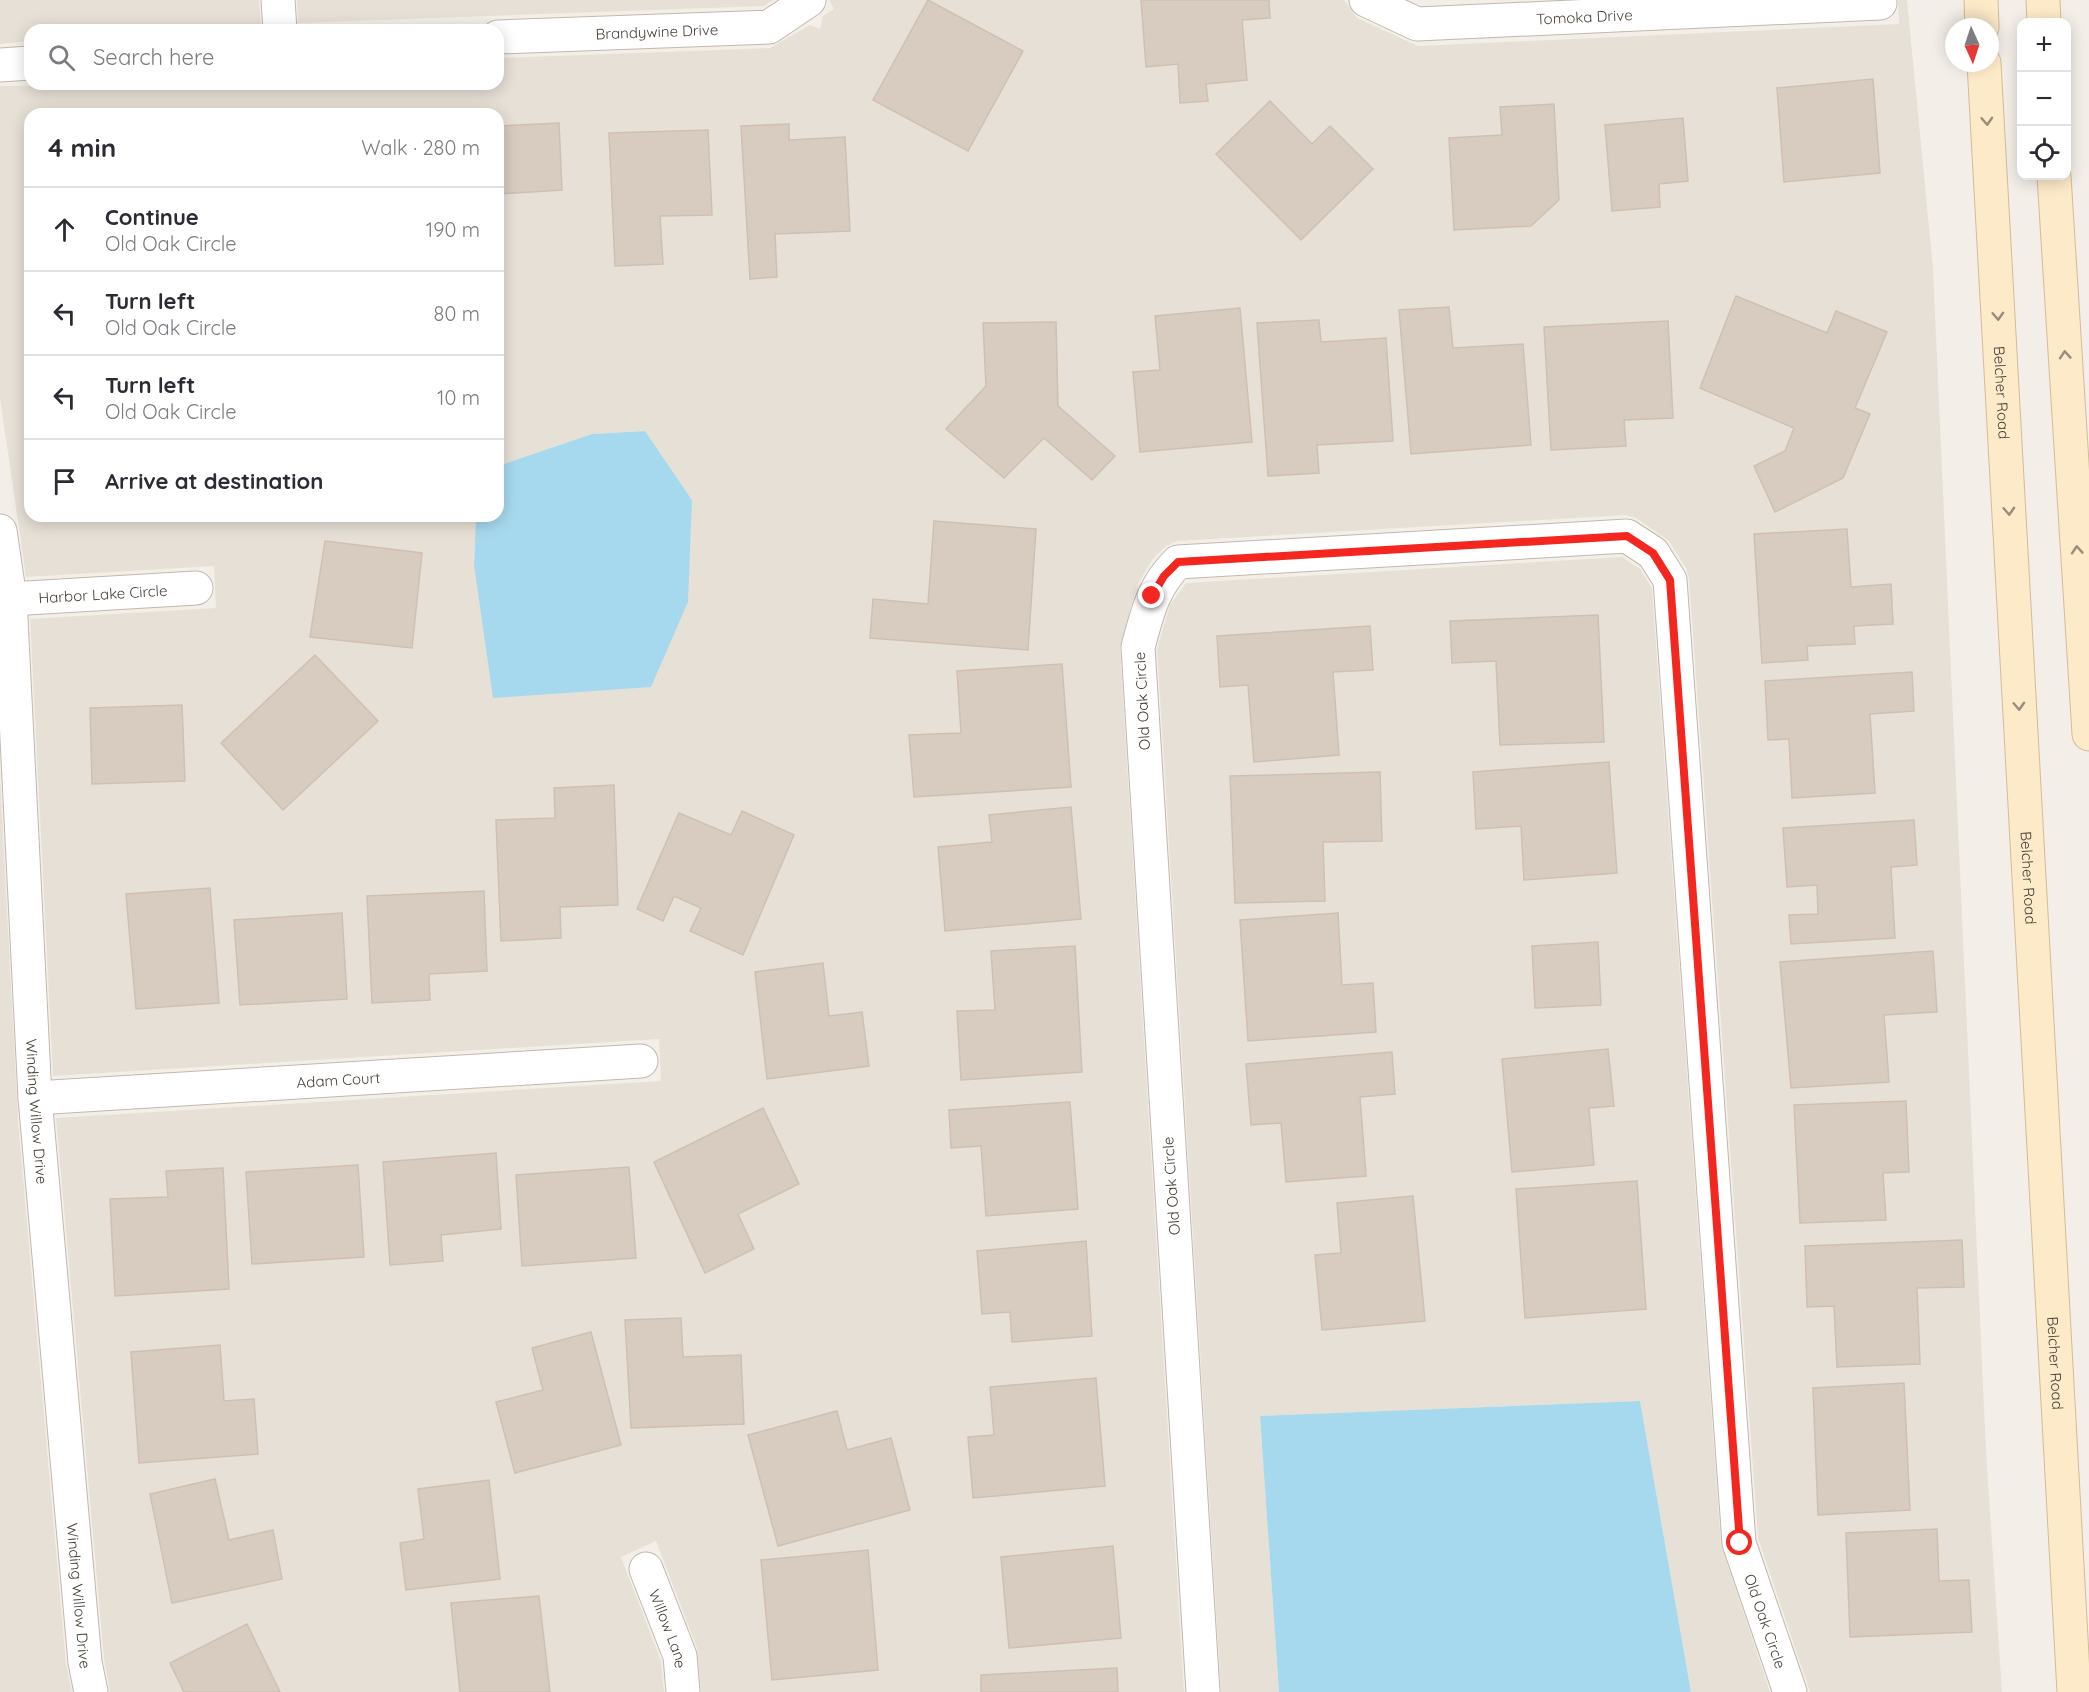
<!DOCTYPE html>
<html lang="en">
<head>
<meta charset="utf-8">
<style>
	body { margin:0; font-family:Quicksand,sans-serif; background:#f7f7f7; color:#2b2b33 }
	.controls { position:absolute; right:18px; top:18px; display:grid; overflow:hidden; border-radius:12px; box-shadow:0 3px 15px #0003 }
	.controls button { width:54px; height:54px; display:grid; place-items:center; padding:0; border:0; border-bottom:2px solid #e1e1e2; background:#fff; color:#2b2b33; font:30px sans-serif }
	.compass { position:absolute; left:1945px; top:18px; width:54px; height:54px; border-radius:50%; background:#fff; box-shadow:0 3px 15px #0003; rotate:177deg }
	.stop { position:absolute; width:18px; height:18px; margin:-14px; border:4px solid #f32620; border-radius:50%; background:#fff }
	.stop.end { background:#f32620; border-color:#fff; box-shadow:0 2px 6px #0008 }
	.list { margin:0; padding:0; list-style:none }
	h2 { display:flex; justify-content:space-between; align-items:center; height:78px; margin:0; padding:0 24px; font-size:26px }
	h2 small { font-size:20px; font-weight:400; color:#7c7c81 }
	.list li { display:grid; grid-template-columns:39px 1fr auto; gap:18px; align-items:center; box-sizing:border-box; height:84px; padding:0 24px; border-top:2px solid #e1e1e2 }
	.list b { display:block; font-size:22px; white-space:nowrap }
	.list p { margin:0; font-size:20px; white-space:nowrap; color:#7c7c81 }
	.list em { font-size:20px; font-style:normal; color:#7c7c81 }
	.icon { flex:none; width:33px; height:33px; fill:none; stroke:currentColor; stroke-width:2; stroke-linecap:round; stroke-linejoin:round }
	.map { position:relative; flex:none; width:2089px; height:1692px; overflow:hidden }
	.search { position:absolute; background:#fff; box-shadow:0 3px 15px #0003; left:24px; top:24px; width:480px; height:66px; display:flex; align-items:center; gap:15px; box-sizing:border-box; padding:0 21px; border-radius:18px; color:#7c7c81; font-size:22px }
	.panel { position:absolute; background:#fff; box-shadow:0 3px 15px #0003; left:24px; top:108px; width:480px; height:414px; border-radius:18px }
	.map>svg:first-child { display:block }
	.residential { fill:#e7e0d6; fill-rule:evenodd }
	.water { fill:#a7d9ee }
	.building { fill:#d8ccc1; stroke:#cfc0b1; stroke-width:1.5 }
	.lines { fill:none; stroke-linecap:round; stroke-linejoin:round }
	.minor-casing { stroke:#c2b8ae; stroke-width:35 }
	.secondary-casing { stroke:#d2bc99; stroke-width:35 }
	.minor { stroke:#fff; stroke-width:33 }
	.secondary { stroke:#fdeac9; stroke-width:33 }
	.oneway { stroke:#998c79 }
	.route { stroke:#f32620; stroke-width:8 }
	.labels { text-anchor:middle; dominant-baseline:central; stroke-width:5; stroke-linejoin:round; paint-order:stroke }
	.street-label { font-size:15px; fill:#473f37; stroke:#fff }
</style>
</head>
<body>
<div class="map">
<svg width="2089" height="1692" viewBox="0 0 2089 1692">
	<rect width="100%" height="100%" fill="#f3efe8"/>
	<!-- residential -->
	<g class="residential">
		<path d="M 0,0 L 259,0 L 261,25 L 194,30 L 30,30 L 30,41 L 0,44 Z"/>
		<path d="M 297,0 L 773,0 L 764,6 L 298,23 Z"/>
		<path d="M 829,0 L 1344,0 L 1357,18 L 1418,46 L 1899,24 L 1898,0 L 1907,0 L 1933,268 L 1986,1452 L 2002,1692 L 1810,1692 L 1758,1538 L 1689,579 L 1686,568 L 1669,541 L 1636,518 L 1626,515 L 1177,541 L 1166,546 L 1152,560 L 1137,585 L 1120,648 L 1184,1692 L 701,1692 L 697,1648 L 656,1541 L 621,1557 L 661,1661 L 664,1692 L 110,1692 L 104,1659 L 56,1118 L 661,1081 L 659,1039 L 53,1076 L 30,619 L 216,608 L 214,566 L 26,577 L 0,398 L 0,86 L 498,84 L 498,58 L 770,48 L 810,25 L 820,29 L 823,16 L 834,9 ZM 30,114 L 498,114 L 498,466 L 592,434 L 645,431 L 692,500 L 474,565 L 476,516 L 30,516 Z"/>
		<path d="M 1622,557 L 1640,569 L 1652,588 L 1721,1545 L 1770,1692 L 1691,1692 L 1640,1401 L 1260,1416 L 1279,1692 L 1221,1692 L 1157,649 L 1170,605 L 1186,583 Z"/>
		<path d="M 0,776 L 18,1120 L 66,1664 L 72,1692 L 0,1692 Z"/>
	</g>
	<!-- water -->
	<g class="water">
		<path d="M 645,431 L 692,500 L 688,602 L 651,687 L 493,698 L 474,565 L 476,516 L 498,516 L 498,466 L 592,434 Z"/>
		<path d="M 1640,1401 L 1691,1692 L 1279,1692 L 1260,1416 Z"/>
	</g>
	<!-- building -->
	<g class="building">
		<path d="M 928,0 L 1023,51 L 968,151 L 873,100 Z"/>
		<path d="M 1141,0 L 1269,0 L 1270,18 L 1242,20 L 1247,80 L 1206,84 L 1208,101 L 1180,103 L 1178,64 L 1146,67 Z"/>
		<path d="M 1873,79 L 1880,173 L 1784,182 L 1777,88 Z"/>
		<path d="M 1270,101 L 1312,144 L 1330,126 L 1373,169 L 1301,240 L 1216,154 Z"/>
		<path d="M 1554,104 L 1559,200 L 1531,226 L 1454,230 L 1449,138 L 1502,135 L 1500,107 Z"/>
		<path d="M 1683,118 L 1688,181 L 1659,184 L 1660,207 L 1612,211 L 1605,125 Z"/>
		<path d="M 559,123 L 562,190 L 498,194 L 498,126 Z"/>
		<path d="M 789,124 L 789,140 L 845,137 L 850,231 L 775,234 L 777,277 L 750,279 L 741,126 Z"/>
		<path d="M 708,130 L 712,215 L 660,216 L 663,264 L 615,266 L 609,133 Z"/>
		<path d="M 1736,296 L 1827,333 L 1836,311 L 1887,332 L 1855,408 L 1870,414 L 1843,478 L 1775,512 L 1754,466 L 1785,451 L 1794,428 L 1700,388 Z"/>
		<path d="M 1449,307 L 1453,348 L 1523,344 L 1531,445 L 1411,454 L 1399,310 Z"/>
		<path d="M 1240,308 L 1252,442 L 1140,452 L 1133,372 L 1160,370 L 1155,316 Z"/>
		<path d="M 1319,320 L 1321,342 L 1386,338 L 1393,441 L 1317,445 L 1319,473 L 1268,476 L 1257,323 Z"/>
		<path d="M 1668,321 L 1673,418 L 1624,420 L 1626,446 L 1551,450 L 1544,327 Z"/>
		<path d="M 1056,322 L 1058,406 L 1115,456 L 1092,480 L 1044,438 L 1004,478 L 946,429 L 986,386 L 983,323 Z"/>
		<path d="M 934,521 L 1036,529 L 1028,650 L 870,638 L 873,599 L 928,604 Z"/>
		<path d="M 1847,529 L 1851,587 L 1891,584 L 1893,624 L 1854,626 L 1855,644 L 1807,646 L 1808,660 L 1762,663 L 1754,534 Z"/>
		<path d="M 325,541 L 422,553 L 412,648 L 310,637 Z"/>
		<path d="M 1598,615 L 1604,742 L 1500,745 L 1496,661 L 1452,663 L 1450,621 Z"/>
		<path d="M 1370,626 L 1373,670 L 1333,672 L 1339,755 L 1254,762 L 1248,685 L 1220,687 L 1217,636 Z"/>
		<path d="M 315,655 L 378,721 L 283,810 L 221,743 Z"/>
		<path d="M 1062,664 L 1071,787 L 914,797 L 909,735 L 961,733 L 957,671 Z"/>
		<path d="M 1912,672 L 1914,711 L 1870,714 L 1875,793 L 1792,798 L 1789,739 L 1768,740 L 1765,681 Z"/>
		<path d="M 182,705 L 185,781 L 92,784 L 90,708 Z"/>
		<path d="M 1609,762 L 1617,873 L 1524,880 L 1521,826 L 1476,829 L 1473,772 Z"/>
		<path d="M 1380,772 L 1382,841 L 1323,842 L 1325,901 L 1235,903 L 1230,776 Z"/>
		<path d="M 614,785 L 618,905 L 560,907 L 561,938 L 501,941 L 496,820 L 555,818 L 554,788 Z"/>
		<path d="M 1071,807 L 1081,919 L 945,931 L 938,847 L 992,842 L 989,815 Z"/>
		<path d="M 742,811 L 794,835 L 743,955 L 690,931 L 701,908 L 674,896 L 663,921 L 637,909 L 679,813 L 731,835 Z"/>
		<path d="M 1914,820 L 1917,865 L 1891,867 L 1895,938 L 1791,944 L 1789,915 L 1818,914 L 1817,885 L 1787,887 L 1783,828 Z"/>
		<path d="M 210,888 L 219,1003 L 136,1009 L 126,894 Z"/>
		<path d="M 484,891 L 487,971 L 429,974 L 430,1000 L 372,1003 L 367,896 Z"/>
		<path d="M 342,913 L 347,999 L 240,1005 L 234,920 Z"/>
		<path d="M 1338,913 L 1342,985 L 1373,983 L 1376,1032 L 1248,1041 L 1240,920 Z"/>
		<path d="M 1598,942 L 1601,1005 L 1535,1008 L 1532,946 Z"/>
		<path d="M 1075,946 L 1082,1072 L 961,1080 L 957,1011 L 995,1010 L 991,951 Z"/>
		<path d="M 1933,951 L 1937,1012 L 1884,1015 L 1889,1082 L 1791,1088 L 1780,962 Z"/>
		<path d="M 823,963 L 829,1016 L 862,1012 L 869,1066 L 767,1079 L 755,972 Z"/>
		<path d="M 1608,1049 L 1614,1106 L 1589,1108 L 1594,1165 L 1512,1172 L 1502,1059 Z"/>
		<path d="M 1392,1052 L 1395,1094 L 1360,1097 L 1366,1176 L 1286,1182 L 1281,1123 L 1251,1125 L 1246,1064 Z"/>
		<path d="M 1906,1101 L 1909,1172 L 1883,1173 L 1886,1220 L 1800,1223 L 1794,1105 Z"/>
		<path d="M 1070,1102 L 1078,1209 L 986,1216 L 981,1146 L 951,1148 L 949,1110 Z"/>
		<path d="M 763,1108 L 799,1184 L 738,1214 L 754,1249 L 705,1273 L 654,1162 Z"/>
		<path d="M 496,1153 L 501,1229 L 441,1235 L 443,1261 L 390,1265 L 383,1162 Z"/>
		<path d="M 358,1165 L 364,1257 L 252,1264 L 246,1172 Z"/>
		<path d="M 629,1167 L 636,1258 L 522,1266 L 516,1175 Z"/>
		<path d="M 223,1168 L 229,1289 L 115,1296 L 110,1199 L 168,1197 L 166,1171 Z"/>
		<path d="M 1637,1181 L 1646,1309 L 1525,1318 L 1516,1189 Z"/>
		<path d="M 1413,1196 L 1425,1321 L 1322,1330 L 1315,1255 L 1341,1253 L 1337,1203 Z"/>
		<path d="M 1962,1240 L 1964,1287 L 1917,1288 L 1920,1364 L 1837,1367 L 1834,1306 L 1807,1307 L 1805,1246 Z"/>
		<path d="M 1086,1241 L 1092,1336 L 1012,1342 L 1010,1312 L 982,1314 L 977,1251 Z"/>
		<path d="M 681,1318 L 683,1357 L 741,1355 L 744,1424 L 631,1428 L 625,1320 Z"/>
		<path d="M 591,1332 L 621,1445 L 515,1473 L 496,1402 L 543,1390 L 532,1348 Z"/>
		<path d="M 220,1345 L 224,1401 L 254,1399 L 258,1454 L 139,1463 L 131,1352 Z"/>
		<path d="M 1096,1378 L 1105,1486 L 973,1498 L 968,1437 L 994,1435 L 990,1387 Z"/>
		<path d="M 1904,1383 L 1910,1510 L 1818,1515 L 1813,1388 Z"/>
		<path d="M 837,1411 L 847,1450 L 891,1438 L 910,1510 L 778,1546 L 748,1435 Z"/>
		<path d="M 215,1479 L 229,1540 L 273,1530 L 282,1579 L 172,1603 L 150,1494 Z"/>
		<path d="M 489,1480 L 500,1579 L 406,1590 L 400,1543 L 424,1539 L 418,1489 Z"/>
		<path d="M 1937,1529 L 1939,1581 L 1969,1580 L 1972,1632 L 1850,1637 L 1846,1533 Z"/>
		<path d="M 1113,1546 L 1121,1638 L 1009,1648 L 1001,1557 Z"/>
		<path d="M 868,1550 L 878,1670 L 772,1680 L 761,1560 Z"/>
		<path d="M 539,1596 L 550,1692 L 460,1692 L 451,1603 Z"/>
		<path d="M 247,1624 L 280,1692 L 184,1692 L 170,1663 Z"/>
		<path d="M 1117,1668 L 1118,1692 L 981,1692 L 981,1675 Z"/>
	</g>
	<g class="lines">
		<!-- minor casing -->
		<g class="minor-casing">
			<g id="minor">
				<path d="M 278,0 L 280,30"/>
				<path id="s1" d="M 1366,0 L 1417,24 L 1880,3"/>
				<path id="s2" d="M 498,37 L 769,27 L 809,0"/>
				<path d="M 0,65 L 30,63"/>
				<path id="s3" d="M 0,531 L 10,599 L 35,1098 L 85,1662 L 91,1692"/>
				<path id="s4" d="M 10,599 L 196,588"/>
				<path id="s5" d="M 35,1098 L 641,1061"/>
				<path id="s6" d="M 646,1569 L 680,1656 L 683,1692"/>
				<path id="s7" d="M 1203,1692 L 1138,647 C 1147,614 1153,586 1178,562 L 1627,536 L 1653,553 L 1670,580 L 1739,1543 L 1790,1692"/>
			</g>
		</g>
		<!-- secondary casing -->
		<g class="secondary-casing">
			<g id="secondary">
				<path d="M 1981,0 L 1982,27"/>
				<path d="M 2043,0 L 2044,22"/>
				<path id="s8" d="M 1984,63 L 2074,1692"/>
				<path d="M 2054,176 L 2089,734"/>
			</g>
		</g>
		<!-- minor -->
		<use href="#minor" class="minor"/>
		<!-- secondary -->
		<use href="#secondary" class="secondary"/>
	</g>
	<!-- one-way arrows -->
	<defs><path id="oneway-chevron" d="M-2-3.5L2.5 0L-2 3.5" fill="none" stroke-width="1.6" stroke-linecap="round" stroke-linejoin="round" transform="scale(1.5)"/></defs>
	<g class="oneway">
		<use href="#oneway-chevron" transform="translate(1987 121) rotate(87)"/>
		<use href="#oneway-chevron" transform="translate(1998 316) rotate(87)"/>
		<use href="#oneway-chevron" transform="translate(2065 355) rotate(-94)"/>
		<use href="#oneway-chevron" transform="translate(2009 511) rotate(87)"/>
		<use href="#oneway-chevron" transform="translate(2077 550) rotate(-94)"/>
		<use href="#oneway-chevron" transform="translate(2019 706) rotate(87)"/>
	</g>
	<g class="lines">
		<!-- route -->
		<path class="route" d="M 1152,596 L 1164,576 L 1178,562 L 1627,536 L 1653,553 L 1670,580 L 1740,1543"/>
	</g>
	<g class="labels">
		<!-- street labels -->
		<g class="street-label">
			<text stroke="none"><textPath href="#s1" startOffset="224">Tomoka Drive</textPath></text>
			<text stroke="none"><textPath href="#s2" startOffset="159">Brandywine Drive</textPath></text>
			<text stroke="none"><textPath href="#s8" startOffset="330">Belcher Road</textPath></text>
			<text stroke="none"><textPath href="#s4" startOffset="93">Harbor Lake Circle</textPath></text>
			<text transform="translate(1142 701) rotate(-93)">Old Oak Circle</text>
			<text stroke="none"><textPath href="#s8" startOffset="816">Belcher Road</textPath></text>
			<text stroke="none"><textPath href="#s5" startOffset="304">Adam Court</textPath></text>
			<text stroke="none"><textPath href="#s3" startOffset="582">Winding Willow Drive</textPath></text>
			<text transform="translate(1171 1186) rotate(-94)">Old Oak Circle</text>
			<text stroke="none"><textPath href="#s8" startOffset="1302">Belcher Road</textPath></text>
			<text stroke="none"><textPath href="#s3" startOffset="1068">Winding Willow Drive</textPath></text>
			<text stroke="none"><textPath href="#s7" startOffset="2703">Old Oak Circle</textPath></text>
			<text stroke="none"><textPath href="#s6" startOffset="64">Willow Lane</textPath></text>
		</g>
	</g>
</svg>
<div class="controls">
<button>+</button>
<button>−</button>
<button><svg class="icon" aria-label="locate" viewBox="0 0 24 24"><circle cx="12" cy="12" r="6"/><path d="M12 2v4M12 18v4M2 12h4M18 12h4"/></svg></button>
</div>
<svg class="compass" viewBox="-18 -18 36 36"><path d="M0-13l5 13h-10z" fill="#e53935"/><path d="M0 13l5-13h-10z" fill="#7c7c81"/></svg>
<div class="stop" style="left:1740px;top:1543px"></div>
<div class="stop end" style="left:1152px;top:596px"></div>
<div class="search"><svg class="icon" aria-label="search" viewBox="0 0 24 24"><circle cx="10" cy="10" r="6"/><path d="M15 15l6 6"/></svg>Search here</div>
<section class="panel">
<h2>4 min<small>Walk · 280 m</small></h2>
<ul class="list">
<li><svg class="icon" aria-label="ahead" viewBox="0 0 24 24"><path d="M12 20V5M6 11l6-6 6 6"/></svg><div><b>Continue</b><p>Old Oak Circle</p></div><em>190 m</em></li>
<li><svg class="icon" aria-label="left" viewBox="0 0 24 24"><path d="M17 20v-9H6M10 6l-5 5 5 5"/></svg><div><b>Turn left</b><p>Old Oak Circle</p></div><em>80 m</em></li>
<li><svg class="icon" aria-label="left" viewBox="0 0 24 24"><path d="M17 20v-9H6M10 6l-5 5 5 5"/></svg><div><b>Turn left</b><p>Old Oak Circle</p></div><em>10 m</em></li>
<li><svg class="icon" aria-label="arrive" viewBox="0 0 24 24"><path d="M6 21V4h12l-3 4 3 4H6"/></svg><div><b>Arrive at destination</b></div></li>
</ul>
</section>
</div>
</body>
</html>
